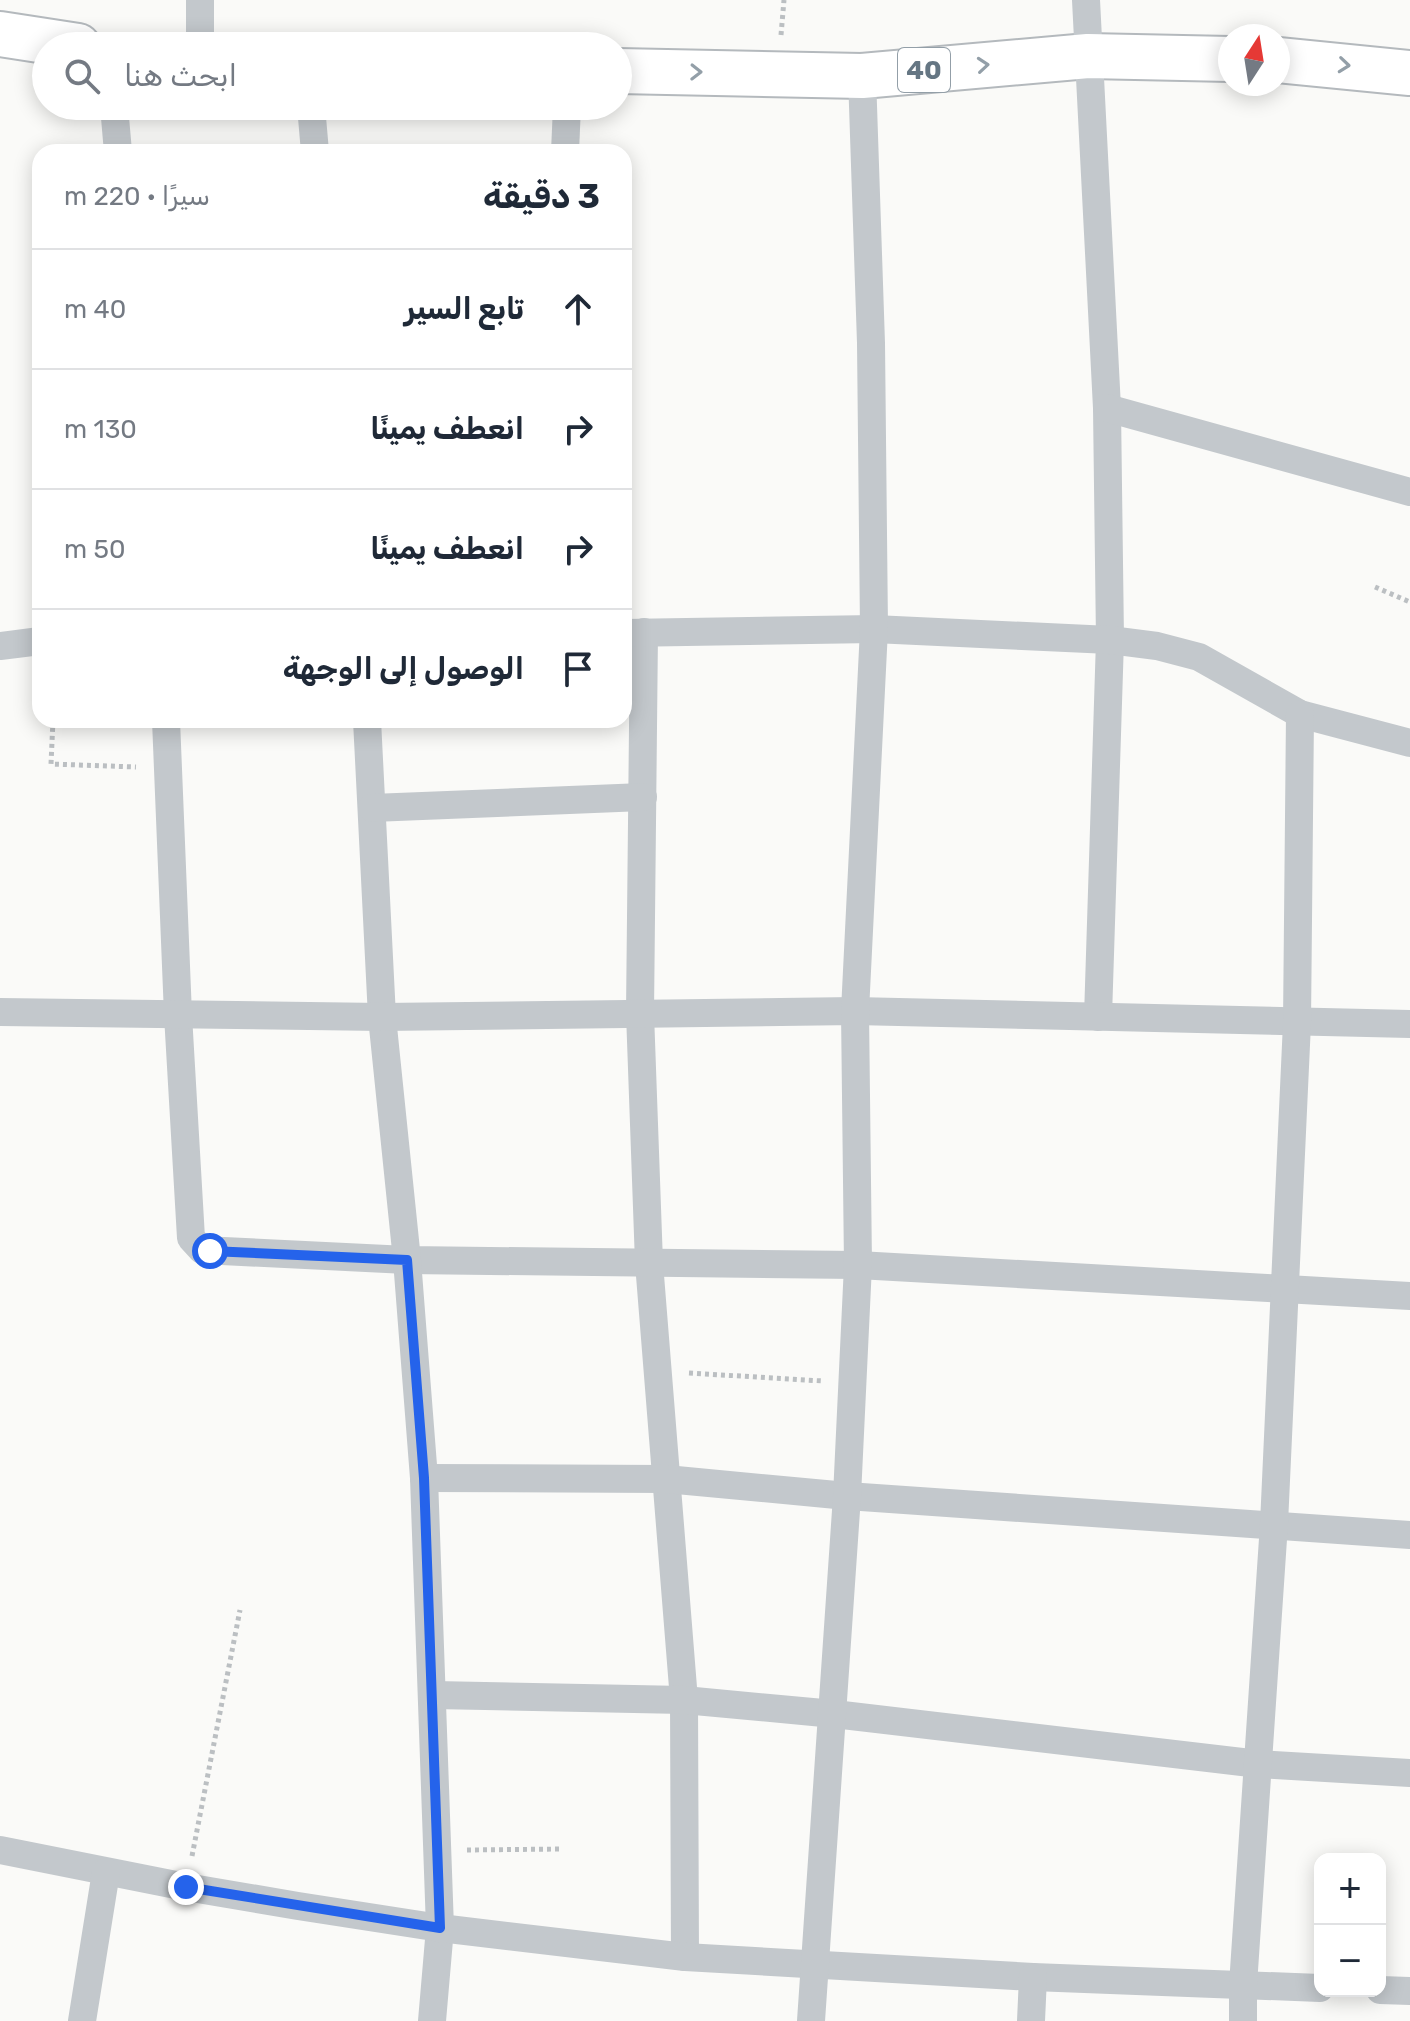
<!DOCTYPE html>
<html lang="ar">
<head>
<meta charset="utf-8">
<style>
	body { margin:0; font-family:Rubik,Vazirmatn,sans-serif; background:#f2f2f3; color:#1f2937; direction:rtl }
	.controls { position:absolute; right:24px; bottom:24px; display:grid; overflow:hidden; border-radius:16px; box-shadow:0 4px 20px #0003 }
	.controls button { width:72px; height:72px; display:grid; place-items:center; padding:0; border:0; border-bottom:2px solid #e0e1e3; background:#fff; color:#1f2937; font:40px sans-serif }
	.compass { position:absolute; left:1218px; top:24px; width:72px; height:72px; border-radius:50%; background:#fff; box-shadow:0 4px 20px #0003; rotate:12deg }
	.stop { position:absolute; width:24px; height:24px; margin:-18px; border:6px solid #2563eb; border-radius:50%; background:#fff }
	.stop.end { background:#2563eb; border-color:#fff; box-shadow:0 2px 8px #0008 }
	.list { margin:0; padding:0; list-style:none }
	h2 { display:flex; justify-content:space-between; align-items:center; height:104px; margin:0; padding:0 32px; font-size:34px }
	h2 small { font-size:26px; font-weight:400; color:#747a83 }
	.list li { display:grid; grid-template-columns:52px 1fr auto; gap:24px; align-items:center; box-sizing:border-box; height:120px; padding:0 32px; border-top:2px solid #e0e1e3 }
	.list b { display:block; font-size:30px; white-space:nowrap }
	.list em { font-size:26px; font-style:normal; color:#747a83 }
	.icon { flex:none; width:44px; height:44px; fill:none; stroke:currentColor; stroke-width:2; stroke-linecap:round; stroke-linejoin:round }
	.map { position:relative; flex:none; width:1410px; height:2021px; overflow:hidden; direction:ltr }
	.search { position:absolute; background:#fff; box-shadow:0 4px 20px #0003; left:32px; top:32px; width:600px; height:88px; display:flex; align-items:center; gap:20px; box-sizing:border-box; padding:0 28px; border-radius:44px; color:#747a83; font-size:30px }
	.panel { position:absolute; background:#fff; box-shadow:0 4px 20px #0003; left:32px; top:144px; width:600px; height:584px; border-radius:24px; direction:rtl }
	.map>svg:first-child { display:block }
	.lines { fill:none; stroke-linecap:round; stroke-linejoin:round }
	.trunk-casing { stroke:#b4b9bd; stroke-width:48 }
	.path { stroke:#bbbfc2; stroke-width:5; stroke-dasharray:4 4; stroke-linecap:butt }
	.minor { stroke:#c3c8cc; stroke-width:28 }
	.trunk { stroke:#fff; stroke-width:44 }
	.oneway { stroke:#939fa8 }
	.route { stroke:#2563eb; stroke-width:10 }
	.labels { text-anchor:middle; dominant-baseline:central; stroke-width:8; stroke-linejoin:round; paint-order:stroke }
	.shield { fill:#fff; stroke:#939fa8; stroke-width:2 }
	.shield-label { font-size:26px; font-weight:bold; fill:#657683 }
</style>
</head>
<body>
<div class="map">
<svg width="1410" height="2021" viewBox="0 0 1410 2021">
	<rect width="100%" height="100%" fill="#fafaf8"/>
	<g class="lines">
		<!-- trunk casing -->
		<g class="trunk-casing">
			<g id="trunk">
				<path d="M 0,34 L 78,46"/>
				<path d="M 1278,60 L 1410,73"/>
				<path d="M 618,71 L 862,76 L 1088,56 L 1230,59"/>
			</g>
		</g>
		<!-- path -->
		<g class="path">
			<path d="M 781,35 L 784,0"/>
			<path d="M 1375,587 L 1410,602"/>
			<path d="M 53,720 L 51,764 L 136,767"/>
			<path d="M 689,1373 L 823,1381"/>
			<path d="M 467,1850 L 563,1849"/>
			<path d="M 192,1856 L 240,1610"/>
		</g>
		<!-- minor -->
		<g class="minor">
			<path d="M 200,0 L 200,46"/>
			<path d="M 1086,0 L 1107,408 L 1110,640 L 1098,1017"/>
			<path d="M 114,106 L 118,152"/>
			<path d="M 311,106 L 315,152"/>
			<path d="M 565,152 L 567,106"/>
			<path d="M 1107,408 L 1410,492"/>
			<path d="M 644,632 L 640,1013 L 649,1263 L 684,1700 L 685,1957"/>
			<path d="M 624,633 L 874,629 L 1110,640 L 1157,646 L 1199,657 L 1300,714 L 1410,743"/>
			<path d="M 0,646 L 40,641"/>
			<path d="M 166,720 L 178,1015 L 191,1238 L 202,1250 L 407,1260 L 858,1265 L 1410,1296"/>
			<path d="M 367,720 L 382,1017 L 407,1260 L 424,1478 L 440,1928 L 432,2021"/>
			<path d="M 372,808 L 643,797"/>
			<path d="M 0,1012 L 382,1017 L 855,1011 L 1410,1024"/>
			<path d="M 424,1478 L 666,1479 L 847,1496 L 1410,1535"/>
			<path d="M 434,1695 L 684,1700 L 834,1714 L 1259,1764 L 1410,1773"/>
			<path d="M 0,1850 L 186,1887 L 298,1906 L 440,1928 L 685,1957 L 1033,1977 L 1320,1988"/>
			<path d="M 1380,1990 L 1410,1991"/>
			<path d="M 82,2021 L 106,1872"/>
			<path d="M 811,2021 L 847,1496 L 858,1265 L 855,1011 L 874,629 L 871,343 L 862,76"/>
			<path d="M 1031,2021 L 1033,1977"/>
			<path d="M 1243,2021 L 1243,1985 L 1274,1524 L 1297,1023 L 1300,714"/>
		</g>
		<!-- trunk -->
		<use href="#trunk" class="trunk"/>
	</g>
	<!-- one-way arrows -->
	<defs><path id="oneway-chevron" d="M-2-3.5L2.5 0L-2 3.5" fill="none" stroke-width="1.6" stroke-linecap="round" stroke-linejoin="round" transform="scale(2)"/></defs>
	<g class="oneway">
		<use href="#oneway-chevron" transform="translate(983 65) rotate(-5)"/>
		<use href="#oneway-chevron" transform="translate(1344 65) rotate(6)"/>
		<use href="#oneway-chevron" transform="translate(696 72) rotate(1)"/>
	</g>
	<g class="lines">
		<!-- route -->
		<path class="route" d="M 186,1887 L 440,1928 L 424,1478 L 407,1260 L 210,1251"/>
	</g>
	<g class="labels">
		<!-- shield labels -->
		<rect class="shield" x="898" y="48" width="52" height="44" rx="6"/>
		<g class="shield-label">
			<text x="924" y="70">40</text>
		</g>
	</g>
</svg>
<div class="controls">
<button>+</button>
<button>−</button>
</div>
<svg class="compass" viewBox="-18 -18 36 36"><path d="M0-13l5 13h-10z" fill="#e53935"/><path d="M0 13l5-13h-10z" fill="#747a83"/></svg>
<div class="stop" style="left:210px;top:1251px"></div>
<div class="stop end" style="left:186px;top:1887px"></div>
<div class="search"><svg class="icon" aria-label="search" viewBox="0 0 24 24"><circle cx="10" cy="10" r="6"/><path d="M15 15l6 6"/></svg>ابحث هنا</div>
<section class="panel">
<h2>3 دقيقة<small>سيرًا · 220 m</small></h2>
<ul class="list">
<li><svg class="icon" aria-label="ahead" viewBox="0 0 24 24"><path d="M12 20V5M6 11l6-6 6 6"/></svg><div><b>تابع السير</b></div><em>40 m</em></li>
<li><svg class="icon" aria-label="right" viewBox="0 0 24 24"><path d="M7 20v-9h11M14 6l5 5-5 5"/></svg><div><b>انعطف يمينًا</b></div><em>130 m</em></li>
<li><svg class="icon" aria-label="right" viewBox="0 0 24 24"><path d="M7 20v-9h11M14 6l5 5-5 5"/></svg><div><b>انعطف يمينًا</b></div><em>50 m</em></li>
<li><svg class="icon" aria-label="arrive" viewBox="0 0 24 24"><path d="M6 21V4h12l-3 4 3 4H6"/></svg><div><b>الوصول إلى الوجهة</b></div></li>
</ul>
</section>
</div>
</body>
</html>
